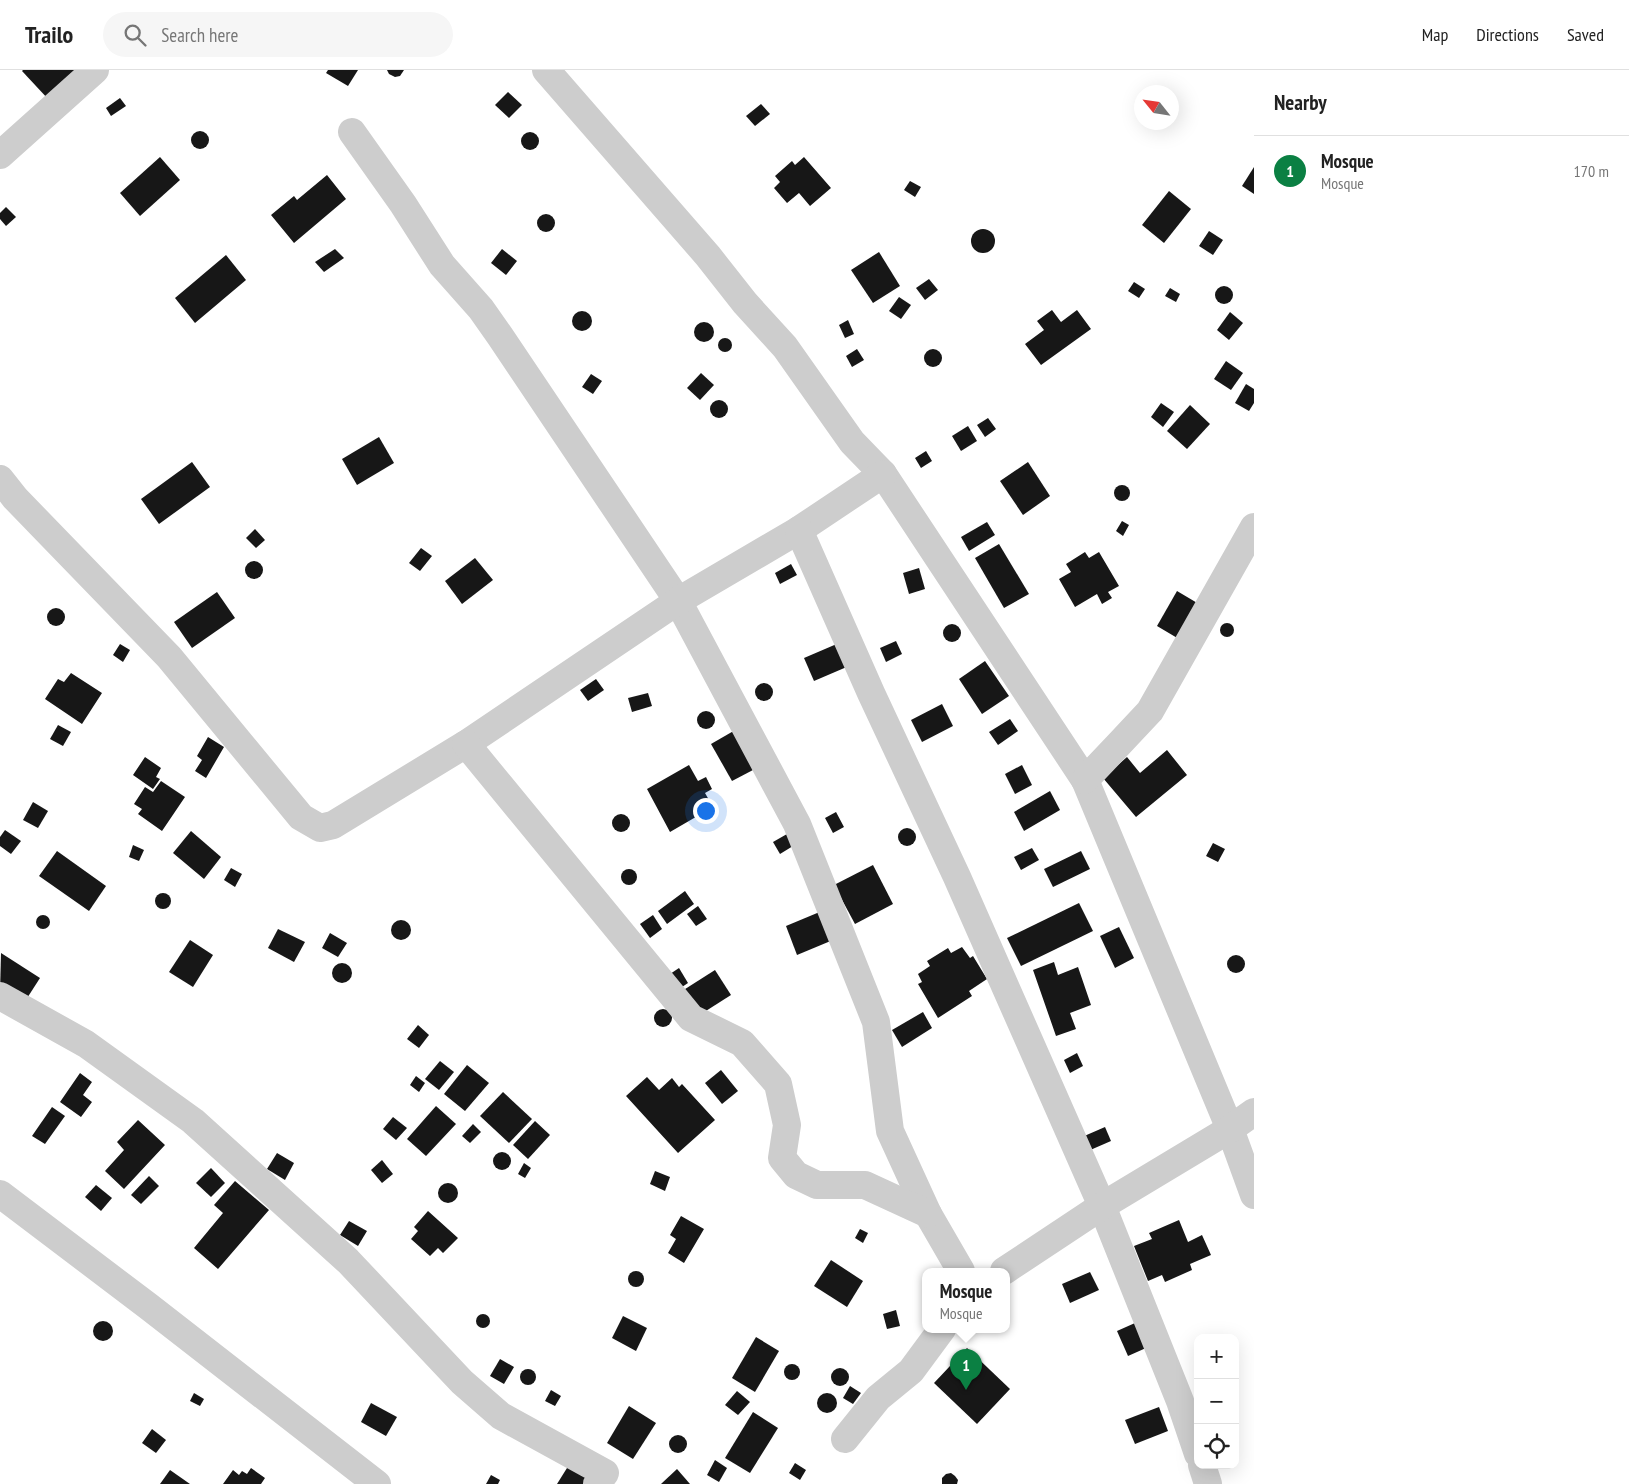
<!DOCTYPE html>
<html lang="en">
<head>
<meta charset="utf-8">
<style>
	body { margin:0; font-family:"PT Sans Narrow",sans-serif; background:#f6f6f6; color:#222 }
	.controls { position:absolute; right:15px; bottom:15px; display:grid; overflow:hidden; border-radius:10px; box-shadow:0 5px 20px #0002 }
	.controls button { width:45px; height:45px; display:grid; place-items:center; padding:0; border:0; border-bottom:1px solid #e0e0e0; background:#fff; color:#222; font:25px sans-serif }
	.compass { position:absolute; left:1134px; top:15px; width:45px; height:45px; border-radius:50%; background:#fff; box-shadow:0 5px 20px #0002; rotate:300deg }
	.you { position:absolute; left:705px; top:740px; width:18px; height:18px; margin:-12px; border:4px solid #fff; border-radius:50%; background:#1a73e8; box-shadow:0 0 0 8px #1a73e833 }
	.badge { display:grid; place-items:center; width:32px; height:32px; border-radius:50%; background:#0b8043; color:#fff; font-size:16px; font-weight:700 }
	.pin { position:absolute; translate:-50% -41px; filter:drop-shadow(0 1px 2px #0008) }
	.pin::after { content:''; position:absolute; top:26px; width:18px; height:15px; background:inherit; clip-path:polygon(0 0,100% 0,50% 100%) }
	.popup { position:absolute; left:922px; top:1198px; width:88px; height:65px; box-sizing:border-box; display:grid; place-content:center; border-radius:10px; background:#fff; filter:drop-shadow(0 1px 4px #0005); font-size:16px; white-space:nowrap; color:#767676 }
	.popup b { font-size:19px; color:#222 }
	.popup::after { content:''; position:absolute; left:50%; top:100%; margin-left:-10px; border:10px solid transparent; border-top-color:#fff }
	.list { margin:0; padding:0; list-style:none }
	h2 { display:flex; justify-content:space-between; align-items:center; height:65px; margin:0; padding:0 20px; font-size:21px }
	h2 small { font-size:16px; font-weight:400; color:#767676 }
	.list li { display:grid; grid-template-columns:32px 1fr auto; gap:15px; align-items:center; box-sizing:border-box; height:70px; padding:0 20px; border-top:1px solid #e0e0e0 }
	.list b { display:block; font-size:19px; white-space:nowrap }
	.list p { margin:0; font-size:16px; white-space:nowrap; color:#767676 }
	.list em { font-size:16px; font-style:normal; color:#767676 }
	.icon { flex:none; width:28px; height:28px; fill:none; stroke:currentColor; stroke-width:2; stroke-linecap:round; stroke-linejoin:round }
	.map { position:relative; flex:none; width:1254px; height:1414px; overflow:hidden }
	header { display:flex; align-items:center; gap:30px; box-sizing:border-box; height:70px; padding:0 25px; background:#fff; border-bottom:1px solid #e0e0e0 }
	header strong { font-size:24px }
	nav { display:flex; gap:28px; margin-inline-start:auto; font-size:18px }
	.search { width:350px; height:45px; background:#f6f6f6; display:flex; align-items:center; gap:12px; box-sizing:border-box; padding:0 18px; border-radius:28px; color:#767676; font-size:19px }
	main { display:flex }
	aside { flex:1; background:#fff }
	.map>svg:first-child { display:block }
	.building { fill:#171717 }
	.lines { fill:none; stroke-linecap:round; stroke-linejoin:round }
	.minor { stroke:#cdcdcd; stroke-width:28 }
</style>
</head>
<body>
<header>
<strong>Trailo</strong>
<div class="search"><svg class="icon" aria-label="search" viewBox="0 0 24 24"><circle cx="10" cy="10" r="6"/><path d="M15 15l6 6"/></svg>Search here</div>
<nav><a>Map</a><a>Directions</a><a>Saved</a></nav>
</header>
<main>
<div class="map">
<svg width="1254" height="1414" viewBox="0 0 1254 1414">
	<rect width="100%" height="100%" fill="#fff"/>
	<!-- building -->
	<g class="building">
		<path d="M 23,0 L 74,0 L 78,4 L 49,30 L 22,1 Z"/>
		<path d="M 328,0 L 358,0 L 348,16 L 326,3 Z"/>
		<path d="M 387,0 L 404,0 L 400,6 L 395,7 L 389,4 Z"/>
		<path d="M 508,22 L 522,35 L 509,48 L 495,35 Z"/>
		<path d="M 120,28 L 126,36 L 111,46 L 106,38 Z"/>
		<path d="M 761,34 L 770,44 L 755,56 L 746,46 Z"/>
		<circle cx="200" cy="70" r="9"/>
		<circle cx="530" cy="71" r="9"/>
		<path d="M 160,87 L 180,110 L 140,146 L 120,123 Z"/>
		<path d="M 804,87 L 831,118 L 810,136 L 799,123 L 787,133 L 774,118 L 780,112 L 775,106 L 792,91 L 795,95 Z"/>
		<path d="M 1254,97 L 1254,124 L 1242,116 Z"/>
		<path d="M 327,105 L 346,129 L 294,173 L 271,145 L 294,126 L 297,130 Z"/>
		<path d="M 910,111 L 921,117 L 915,127 L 904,120 Z"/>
		<path d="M 1169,121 L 1191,139 L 1164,173 L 1142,155 Z"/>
		<path d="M 6,137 L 16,147 L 6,156 L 0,149 L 0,143 Z"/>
		<circle cx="546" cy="153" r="9"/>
		<circle cx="983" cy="171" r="12"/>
		<path d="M 1209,161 L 1223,170 L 1213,185 L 1199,176 Z"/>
		<path d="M 335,179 L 344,188 L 324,202 L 315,192 Z"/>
		<path d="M 502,179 L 517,191 L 506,205 L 491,193 Z"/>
		<path d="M 879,182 L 900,216 L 873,233 L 851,200 Z"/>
		<path d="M 226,185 L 246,210 L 195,253 L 175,228 Z"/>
		<path d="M 929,209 L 938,220 L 925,230 L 916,218 Z"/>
		<path d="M 1134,212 L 1145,219 L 1139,228 L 1128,221 Z"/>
		<circle cx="1224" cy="225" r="9"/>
		<path d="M 1170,218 L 1180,224 L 1176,232 L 1165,226 Z"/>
		<path d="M 899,227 L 911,235 L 901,249 L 889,241 Z"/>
		<path d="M 1052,240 L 1061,252 L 1077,240 L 1091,259 L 1041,295 L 1025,274 L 1044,260 L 1037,251 Z"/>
		<circle cx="582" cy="251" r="10"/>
		<path d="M 1230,242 L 1243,253 L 1229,270 L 1217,260 Z"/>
		<path d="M 848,250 L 854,264 L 845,268 L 839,255 Z"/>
		<circle cx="704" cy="262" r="10"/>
		<circle cx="725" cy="275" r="7"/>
		<path d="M 857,279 L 864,290 L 852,297 L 846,286 Z"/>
		<circle cx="933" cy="288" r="9"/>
		<path d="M 1226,291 L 1243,303 L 1231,320 L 1214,309 Z"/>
		<path d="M 701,303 L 714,315 L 700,330 L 687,318 Z"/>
		<path d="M 591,304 L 602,311 L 593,324 L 582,317 Z"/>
		<path d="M 1246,314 L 1254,319 L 1254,333 L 1249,341 L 1235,333 Z"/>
		<circle cx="719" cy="339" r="9"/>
		<path d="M 1161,333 L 1174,342 L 1163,357 L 1151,347 Z"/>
		<path d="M 1190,335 L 1210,354 L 1187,379 L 1167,361 Z"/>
		<path d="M 988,348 L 996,359 L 985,367 L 977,355 Z"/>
		<path d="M 968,356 L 977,371 L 961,381 L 952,366 Z"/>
		<path d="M 379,367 L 394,393 L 357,415 L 342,389 Z"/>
		<path d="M 926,381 L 932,391 L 921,398 L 915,388 Z"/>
		<path d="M 192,392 L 210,417 L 159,454 L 141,429 Z"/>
		<path d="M 1028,392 L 1050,426 L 1023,445 L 1000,411 Z"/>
		<circle cx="1122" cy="423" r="8"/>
		<path d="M 1122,451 L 1129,455 L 1123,466 L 1116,461 Z"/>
		<path d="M 987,452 L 995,465 L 969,481 L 961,467 Z"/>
		<path d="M 255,459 L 265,470 L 256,478 L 246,468 Z"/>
		<path d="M 999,474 L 1029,524 L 1004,538 L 975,488 Z"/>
		<path d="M 421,478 L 432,486 L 420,501 L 409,493 Z"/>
		<path d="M 1085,482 L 1089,488 L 1099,482 L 1119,516 L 1108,522 L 1112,528 L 1102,534 L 1097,524 L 1075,537 L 1059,509 L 1071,502 L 1066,494 Z"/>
		<path d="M 475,488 L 493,510 L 462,534 L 445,511 Z"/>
		<circle cx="254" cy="500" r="9"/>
		<path d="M 791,494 L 797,505 L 780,514 L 775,503 Z"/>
		<path d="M 919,498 L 925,519 L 909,524 L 903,503 Z"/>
		<path d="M 1177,521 L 1204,537 L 1184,572 L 1157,556 Z"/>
		<path d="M 217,522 L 235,548 L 192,578 L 174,552 Z"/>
		<circle cx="56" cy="547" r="9"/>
		<circle cx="1227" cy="560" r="7"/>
		<circle cx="952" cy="563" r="9"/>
		<path d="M 896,571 L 902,584 L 886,592 L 880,578 Z"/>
		<path d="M 839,573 L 849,596 L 814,611 L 804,588 Z"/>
		<path d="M 120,574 L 130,580 L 123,592 L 113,585 Z"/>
		<path d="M 985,591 L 1009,626 L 982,644 L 959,609 Z"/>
		<path d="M 71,603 L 102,623 L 82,654 L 45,629 L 58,609 L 64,612 Z"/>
		<path d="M 596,609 L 604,620 L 588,631 L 580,620 Z"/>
		<circle cx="764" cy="622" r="9"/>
		<path d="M 648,623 L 652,636 L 632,642 L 628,628 Z"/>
		<path d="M 942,634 L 953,656 L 922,672 L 911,650 Z"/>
		<circle cx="706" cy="650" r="9"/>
		<path d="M 1010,649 L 1018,661 L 998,675 L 989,662 Z"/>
		<path d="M 58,655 L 71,662 L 63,676 L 50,669 Z"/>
		<path d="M 737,659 L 753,700 L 732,711 L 711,674 Z"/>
		<path d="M 208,667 L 224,677 L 206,708 L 195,701 L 202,690 L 197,686 Z"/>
		<path d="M 1167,680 L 1187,705 L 1136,747 L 1103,708 L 1127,687 L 1140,703 Z"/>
		<path d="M 145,687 L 161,698 L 156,707 L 160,709 L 153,719 L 133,705 Z"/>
		<path d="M 689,695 L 698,711 L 706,707 L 712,719 L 705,723 L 713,737 L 670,762 L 647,719 Z"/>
		<path d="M 1022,695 L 1032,715 L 1015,724 L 1005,704 Z"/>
		<path d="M 161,711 L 185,727 L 162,761 L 138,744 L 142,739 L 134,734 L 145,717 L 153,722 Z"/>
		<path d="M 1050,721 L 1060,740 L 1024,761 L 1014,742 Z"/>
		<path d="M 33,732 L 48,741 L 38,758 L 23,750 Z"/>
		<path d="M 836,742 L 844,757 L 833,763 L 825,748 Z"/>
		<circle cx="621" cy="753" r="9"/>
		<circle cx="907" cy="767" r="9"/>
		<path d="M 5,760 L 21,771 L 11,784 L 0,776 L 0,767 Z"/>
		<path d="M 191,761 L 221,787 L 204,809 L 173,783 Z"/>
		<path d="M 787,764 L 793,776 L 780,784 L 773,772 Z"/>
		<path d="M 1213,773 L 1225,779 L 1218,792 L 1206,786 Z"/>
		<path d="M 133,775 L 144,780 L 139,791 L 129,787 Z"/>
		<path d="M 1032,778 L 1039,790 L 1021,800 L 1014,787 Z"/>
		<path d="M 57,781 L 106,816 L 89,841 L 39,806 Z"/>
		<path d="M 1081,781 L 1090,799 L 1053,817 L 1044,799 Z"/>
		<path d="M 873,795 L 893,834 L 855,854 L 834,815 Z"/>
		<path d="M 231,798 L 242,804 L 235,817 L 224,810 Z"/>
		<circle cx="629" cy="807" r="8"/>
		<path d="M 685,821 L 694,834 L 667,854 L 658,841 Z"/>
		<circle cx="163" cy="831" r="8"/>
		<path d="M 1079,833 L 1093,861 L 1021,896 L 1007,868 Z"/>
		<path d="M 698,836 L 707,849 L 696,856 L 687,844 Z"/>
		<path d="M 822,841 L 833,870 L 797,885 L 786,856 Z"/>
		<circle cx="43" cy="852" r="7"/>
		<path d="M 653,845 L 662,859 L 650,868 L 640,854 Z"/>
		<circle cx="401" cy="860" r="10"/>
		<path d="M 1119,857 L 1134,888 L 1115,898 L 1100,866 Z"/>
		<path d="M 278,859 L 305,872 L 294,892 L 268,878 Z"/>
		<path d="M 330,863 L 347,873 L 338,887 L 322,878 Z"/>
		<path d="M 190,870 L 213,885 L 193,917 L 169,902 Z"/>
		<path d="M 962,877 L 970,888 L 973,886 L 987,909 L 969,921 L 972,926 L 938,948 L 918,914 L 922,912 L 918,904 L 930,896 L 927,891 L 948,878 L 951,883 Z"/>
		<path d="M 1,883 L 40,908 L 22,936 L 0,922 Z"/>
		<circle cx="1236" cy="894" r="9"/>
		<path d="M 1054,892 L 1058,905 L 1078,897 L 1091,935 L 1070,943 L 1076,959 L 1056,966 L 1033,900 Z"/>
		<circle cx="342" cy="903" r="10"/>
		<path d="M 679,898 L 688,913 L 673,923 L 664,908 Z"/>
		<path d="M 715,900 L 731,925 L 698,946 L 682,921 Z"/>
		<circle cx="663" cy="948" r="9"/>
		<path d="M 923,942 L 932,958 L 902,977 L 892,960 Z"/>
		<path d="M 418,955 L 429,965 L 419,978 L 407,969 Z"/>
		<path d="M 1077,983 L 1083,996 L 1070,1003 L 1064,990 Z"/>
		<path d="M 440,991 L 454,1002 L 439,1020 L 425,1009 Z"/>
		<path d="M 467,995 L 489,1013 L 465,1041 L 444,1024 Z"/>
		<path d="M 721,1000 L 738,1021 L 722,1034 L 705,1013 Z"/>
		<path d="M 80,1003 L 92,1012 L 83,1025 L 92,1032 L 81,1047 L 60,1032 Z"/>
		<path d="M 416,1006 L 425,1013 L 419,1022 L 410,1015 Z"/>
		<path d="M 647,1007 L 659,1020 L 672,1008 L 679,1017 L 682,1014 L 715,1050 L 678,1083 L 626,1026 Z"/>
		<path d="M 503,1022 L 532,1049 L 509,1073 L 480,1046 Z"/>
		<path d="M 436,1036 L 456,1054 L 426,1086 L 407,1069 Z"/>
		<path d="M 52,1037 L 65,1046 L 45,1074 L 32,1066 Z"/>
		<path d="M 393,1047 L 407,1058 L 396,1070 L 383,1059 Z"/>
		<path d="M 138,1050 L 165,1075 L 124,1119 L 105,1101 L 124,1080 L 117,1072 Z"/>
		<path d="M 535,1051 L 550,1065 L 528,1089 L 513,1075 Z"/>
		<path d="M 473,1054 L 481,1062 L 470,1073 L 462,1066 Z"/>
		<path d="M 1105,1057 L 1111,1071 L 1088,1081 L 1082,1067 Z"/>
		<circle cx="502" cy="1091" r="9"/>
		<path d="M 277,1083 L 294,1093 L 285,1110 L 267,1099 Z"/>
		<path d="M 382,1090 L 393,1104 L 382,1113 L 371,1100 Z"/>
		<path d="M 524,1093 L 531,1098 L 525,1108 L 518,1104 Z"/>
		<path d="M 211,1098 L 225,1113 L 211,1127 L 196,1113 Z"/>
		<path d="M 655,1101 L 670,1107 L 665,1121 L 650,1114 Z"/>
		<path d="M 149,1106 L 159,1116 L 141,1134 L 131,1125 Z"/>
		<path d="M 235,1111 L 269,1140 L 218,1199 L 194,1178 L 223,1143 L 214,1135 Z"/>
		<circle cx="448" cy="1123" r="10"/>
		<path d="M 96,1115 L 112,1128 L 101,1141 L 85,1127 Z"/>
		<path d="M 428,1141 L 458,1168 L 443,1183 L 438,1178 L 430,1186 L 411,1169 L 418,1161 L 414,1157 Z"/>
		<path d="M 681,1146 L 704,1159 L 684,1193 L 668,1183 L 676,1169 L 670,1165 Z"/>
		<path d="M 1179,1150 L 1188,1172 L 1202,1165 L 1211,1185 L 1190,1194 L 1192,1200 L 1165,1212 L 1162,1205 L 1148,1211 L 1134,1176 L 1152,1169 L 1149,1163 Z"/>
		<path d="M 349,1151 L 367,1161 L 358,1176 L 340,1165 Z"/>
		<path d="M 860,1159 L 868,1163 L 863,1173 L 855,1168 Z"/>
		<path d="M 831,1190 L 863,1211 L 847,1237 L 814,1216 Z"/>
		<circle cx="636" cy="1209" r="8"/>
		<path d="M 1090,1202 L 1099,1220 L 1070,1233 L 1062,1214 Z"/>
		<path d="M 896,1240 L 900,1256 L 887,1259 L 883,1244 Z"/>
		<circle cx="483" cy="1251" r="7"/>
		<path d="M 623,1246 L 647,1258 L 636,1281 L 612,1268 Z"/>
		<circle cx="103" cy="1261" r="10"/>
		<path d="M 1135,1253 L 1146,1278 L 1128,1286 L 1117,1261 Z"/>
		<path d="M 756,1267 L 779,1281 L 755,1322 L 732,1308 Z"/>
		<path d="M 967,1278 L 1010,1319 L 977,1354 L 934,1313 Z"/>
		<path d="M 500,1289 L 514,1297 L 504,1314 L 490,1306 Z"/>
		<circle cx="792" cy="1302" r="8"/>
		<circle cx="840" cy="1307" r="9"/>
		<circle cx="528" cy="1307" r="8"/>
		<path d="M 850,1316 L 861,1323 L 853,1334 L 843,1328 Z"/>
		<path d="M 551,1320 L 561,1326 L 555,1336 L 545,1331 Z"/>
		<path d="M 737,1321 L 750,1332 L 738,1345 L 725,1335 Z"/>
		<path d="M 194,1323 L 204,1329 L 200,1336 L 190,1331 Z"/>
		<circle cx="827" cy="1333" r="10"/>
		<path d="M 371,1333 L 397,1347 L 386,1366 L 361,1352 Z"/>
		<path d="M 629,1336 L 656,1353 L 633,1389 L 607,1373 Z"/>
		<path d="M 1159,1337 L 1168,1361 L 1135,1374 L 1125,1350 Z"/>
		<path d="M 753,1342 L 778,1358 L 750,1403 L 725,1388 Z"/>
		<path d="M 152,1359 L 166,1370 L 156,1383 L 142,1373 Z"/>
		<circle cx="678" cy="1374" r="9"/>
		<path d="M 572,1390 L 591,1414 L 557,1414 Z"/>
		<path d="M 715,1390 L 727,1398 L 719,1412 L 707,1405 Z"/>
		<path d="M 795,1393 L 806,1400 L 800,1410 L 789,1403 Z"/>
		<path d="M 251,1398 L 265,1408 L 261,1414 L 223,1414 L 233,1400 L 239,1405 L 242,1401 L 247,1404 Z"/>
		<path d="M 677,1399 L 690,1414 L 661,1414 Z"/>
		<path d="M 170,1400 L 190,1414 L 160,1414 Z"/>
		<path d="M 951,1403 L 955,1406 L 958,1410 L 957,1414 L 942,1414 L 942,1408 L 946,1404 Z"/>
		<path d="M 491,1405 L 500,1410 L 498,1414 L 486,1414 Z"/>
	</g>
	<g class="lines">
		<!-- minor -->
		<g class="minor">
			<path d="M 546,0 L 708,186 L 745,233 L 785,277 L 852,372 L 883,404 L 1085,710 L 1230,1059 L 1254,1125"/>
			<path d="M 352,62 L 403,134 L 442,195 L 481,239 L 500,266 L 678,531 L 797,754 L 876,952 L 890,1061 L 928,1144 L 961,1201"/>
			<path d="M 0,85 L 95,0"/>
			<path d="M 0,409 L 15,428 L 169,587 L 301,747 L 320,758 L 333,755 L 466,674 L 678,531 L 799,460 L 883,404"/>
			<path d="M 799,460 L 871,623 L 957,807 L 1102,1136 L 1180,1331 L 1198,1384"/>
			<path d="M 466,674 L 691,948 L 742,973 L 778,1014 L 787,1055 L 782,1088 L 796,1105 L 817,1115 L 865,1115 L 928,1144"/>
			<path d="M 1085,710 L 1120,673 L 1150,641 L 1254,457"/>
			<path d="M 0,926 L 86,974 L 193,1051 L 348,1191 L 462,1312 L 501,1346 L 605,1403 L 597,1414"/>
			<path d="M 0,1124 L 148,1236 L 377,1414"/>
			<path d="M 1004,1201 L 1102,1136 L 1230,1059 L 1254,1042"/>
			<path d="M 845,1369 L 878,1328 L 911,1301 L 942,1259"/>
			<path d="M 1202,1395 L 1208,1414"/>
		</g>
	</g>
</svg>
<div class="controls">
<button>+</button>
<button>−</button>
<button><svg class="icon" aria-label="locate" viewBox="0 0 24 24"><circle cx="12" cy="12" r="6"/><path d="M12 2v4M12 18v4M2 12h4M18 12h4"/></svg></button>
</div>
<svg class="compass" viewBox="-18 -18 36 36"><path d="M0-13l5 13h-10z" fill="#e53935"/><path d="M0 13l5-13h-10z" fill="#767676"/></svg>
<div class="you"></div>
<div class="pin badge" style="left:966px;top:1320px">1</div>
<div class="popup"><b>Mosque</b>Mosque</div>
</div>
<aside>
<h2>Nearby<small></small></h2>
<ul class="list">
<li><span class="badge">1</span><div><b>Mosque</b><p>Mosque</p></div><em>170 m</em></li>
</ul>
</aside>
</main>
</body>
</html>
